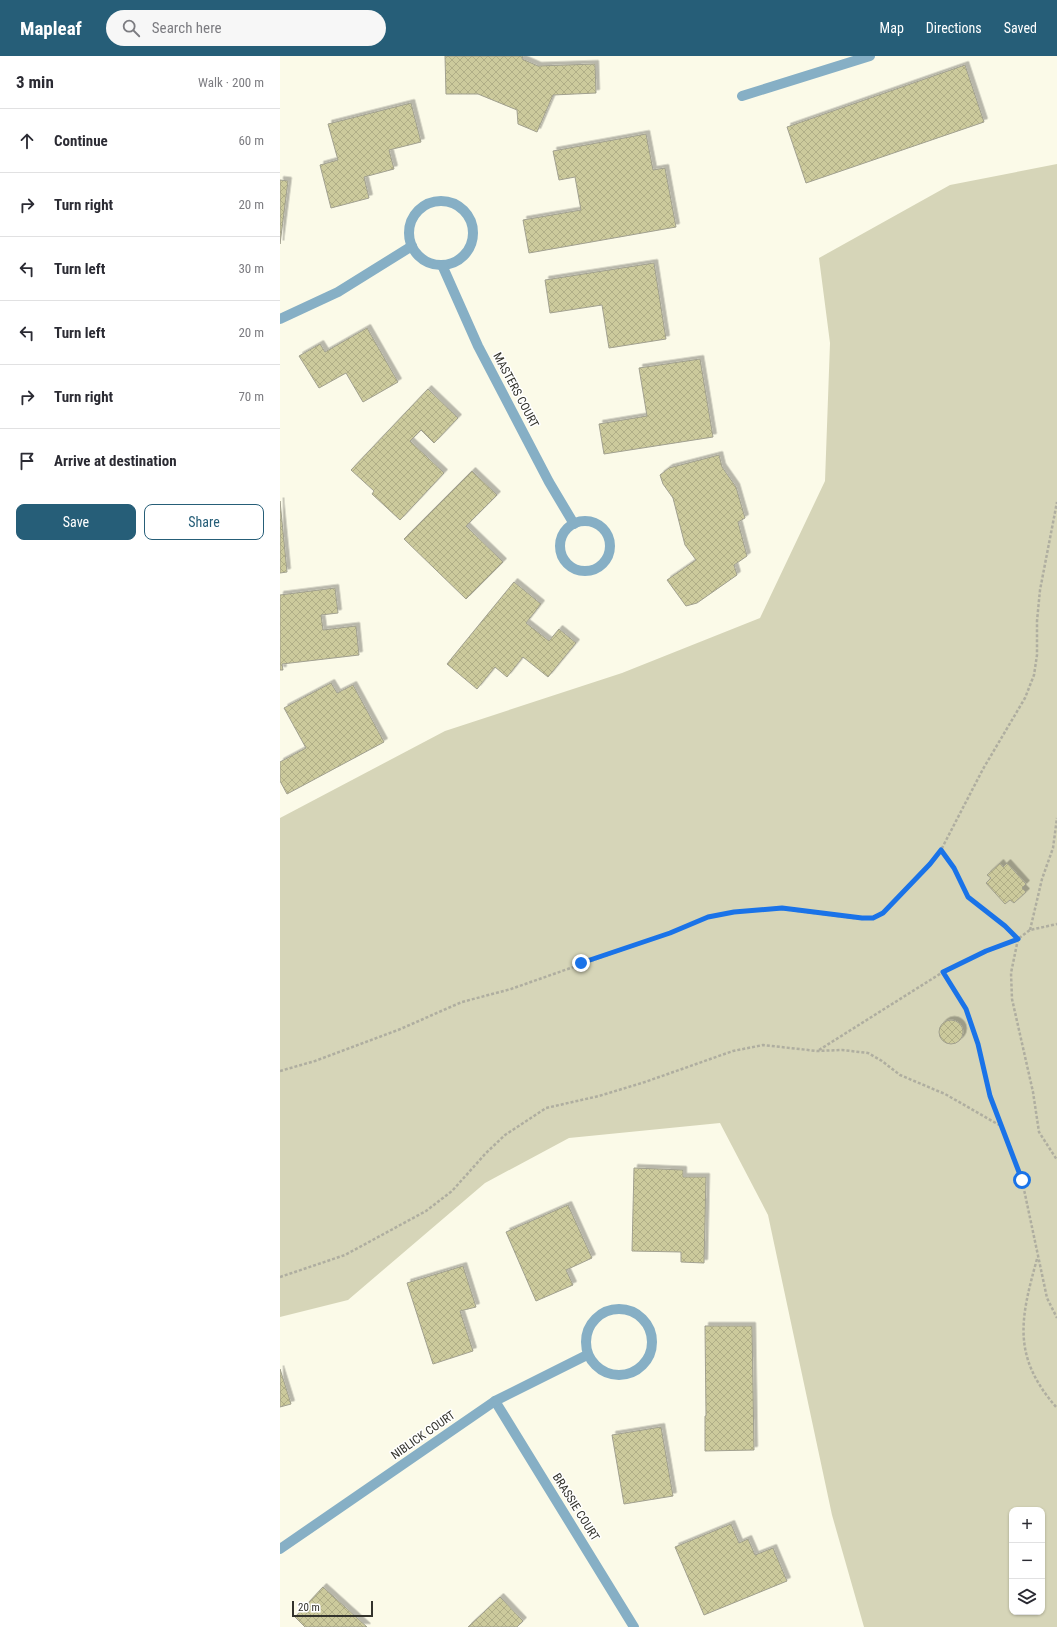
<!DOCTYPE html>
<html lang="en">
<head>
<meta charset="utf-8">
<style>
	body { margin:0; font-family:"Roboto Condensed",sans-serif; background:#f7f7f7; color:#2b2b33 }
	.controls { position:absolute; right:12px; bottom:12px; display:grid; overflow:hidden; border-radius:8px; box-shadow:0 1px 3px #0004 }
	.controls button { width:36px; height:36px; display:grid; place-items:center; padding:0; border:0; border-bottom:1px solid #e1e1e2; background:#fff; color:#2b2b33; font:20px sans-serif }
	.scale { position:absolute; left:12px; bottom:10px; width:81px; box-sizing:border-box; padding-left:4px; border:2px solid #33332c; border-top:0; font-size:11px; line-height:14px; white-space:nowrap; color:#33332c; -webkit-text-stroke:3px #fff; paint-order:stroke }
	.stop { position:absolute; width:12px; height:12px; margin:-9px; border:3px solid #1a73e8; border-radius:50%; background:#fff }
	.stop.end { background:#1a73e8; border-color:#fff; box-shadow:0 1px 4px #0008 }
	.list { margin:0; padding:0; list-style:none }
	h2 { display:flex; justify-content:space-between; align-items:center; height:52px; margin:0; padding:0 16px; font-size:17px }
	h2 small { font-size:13px; font-weight:400; color:#7c7c81 }
	.list li { display:grid; grid-template-columns:26px 1fr auto; gap:12px; align-items:center; box-sizing:border-box; height:64px; padding:0 16px; border-top:1px solid #e1e1e2 }
	.list b { display:block; font-size:15px; white-space:nowrap }
	.list em { font-size:13px; font-style:normal; color:#7c7c81 }
	.actions { display:flex; gap:8px; padding:12px 16px }
	.actions a { flex:1; padding:9px 0; border:1px solid #265e78; border-radius:8px; text-align:center; font-size:14px; color:#265e78 }
	.actions .main { background:#265e78; color:#fff }
	.icon { flex:none; width:22px; height:22px; fill:none; stroke:currentColor; stroke-width:2; stroke-linecap:round; stroke-linejoin:round }
	.map { position:relative; flex:none; width:777px; height:1571px; overflow:hidden }
	header { display:flex; align-items:center; gap:24px; box-sizing:border-box; height:56px; padding:0 20px; background:#265e78; color:#fff }
	header strong { font-size:19px }
	nav { display:flex; gap:22px; margin-inline-start:auto; font-size:14px }
	.search { width:280px; height:36px; background:#f7f7f7; display:flex; align-items:center; gap:10px; box-sizing:border-box; padding:0 14px; border-radius:22px; color:#7c7c81; font-size:15px }
	main { display:flex }
	aside { flex:1; background:#fff }
	.map>svg:first-child { display:block }
	.green { fill:#d6d5b8; fill-rule:evenodd }
	.building { fill:url(#building-cross-hatch); stroke:#a1a08f; filter:url(#shadow) }
	.lines { fill:none; stroke-linecap:round; stroke-linejoin:round }
	.path { stroke:#afaea0; stroke-width:2.5; stroke-dasharray:3 2; stroke-linecap:butt }
	.minor { stroke:#86afc5; stroke-width:10 }
	.route { stroke:#1a73e8; stroke-width:5 }
	.labels { text-anchor:middle; dominant-baseline:central; stroke-width:3; stroke-linejoin:round; paint-order:stroke }
	.street-label { font-size:12px; fill:#33332c; stroke:#fff }
</style>
</head>
<body>
<header>
<strong>Mapleaf</strong>
<div class="search"><svg class="icon" aria-label="search" viewBox="0 0 24 24"><circle cx="10" cy="10" r="6"/><path d="M15 15l6 6"/></svg>Search here</div>
<nav><a>Map</a><a>Directions</a><a>Saved</a></nav>
</header>
<main>
<aside>
<h2>3 min<small>Walk · 200 m</small></h2>
<ul class="list">
<li><svg class="icon" aria-label="ahead" viewBox="0 0 24 24"><path d="M12 20V5M6 11l6-6 6 6"/></svg><div><b>Continue</b></div><em>60 m</em></li>
<li><svg class="icon" aria-label="right" viewBox="0 0 24 24"><path d="M7 20v-9h11M14 6l5 5-5 5"/></svg><div><b>Turn right</b></div><em>20 m</em></li>
<li><svg class="icon" aria-label="left" viewBox="0 0 24 24"><path d="M17 20v-9H6M10 6l-5 5 5 5"/></svg><div><b>Turn left</b></div><em>30 m</em></li>
<li><svg class="icon" aria-label="left" viewBox="0 0 24 24"><path d="M17 20v-9H6M10 6l-5 5 5 5"/></svg><div><b>Turn left</b></div><em>20 m</em></li>
<li><svg class="icon" aria-label="right" viewBox="0 0 24 24"><path d="M7 20v-9h11M14 6l5 5-5 5"/></svg><div><b>Turn right</b></div><em>70 m</em></li>
<li><svg class="icon" aria-label="arrive" viewBox="0 0 24 24"><path d="M6 21V4h12l-3 4 3 4H6"/></svg><div><b>Arrive at destination</b></div></li>
</ul>
<div class="actions"><a class="main">Save</a><a>Share</a></div>
</aside>
<div class="map">
<svg width="777" height="1571" viewBox="0 0 777 1571">
	<defs>
		<pattern id="building-cross-hatch" width="8" height="8" patternUnits="userSpaceOnUse"><rect width="8" height="8" fill="#ccca9c"/><path d="M0 0l8 8M0 8l8-8" fill="none" stroke="#b0ae87"/></pattern>
		<filter id="shadow"><feDropShadow dx="3.5" dy="-3.5" stdDeviation="0" flood-color="#0004"/></filter>
	</defs>
	<rect width="100%" height="100%" fill="#fbfae8"/>
	<!-- green -->
	<path class="green" d="M 777,108 L 777,1571 L 584,1571 L 552,1459 L 488,1159 L 440,1067 L 289,1082 L 205,1127 L 68,1244 L 0,1261 L 0,762 L 165,675 L 342,617 L 480,562 L 545,425 L 550,287 L 539,202 L 670,129 ZM 732,1454 L 762,1454 L 762,1556 L 732,1556 Z"/>
	<!-- building -->
	<g class="building">
		<path d="M 165,0 L 243,0 L 242,3 L 258,10 L 315,8 L 316,37 L 273,39 L 257,76 L 238,68 L 237,54 L 198,38 L 166,38 Z"/>
		<path d="M 685,9 L 704,66 L 526,127 L 507,71 Z"/>
		<path d="M 131,47 L 141,86 L 109,94 L 114,113 L 84,121 L 89,142 L 51,152 L 40,109 L 58,104 L 48,68 Z"/>
		<path d="M 366,78 L 373,114 L 385,112 L 396,171 L 249,197 L 243,164 L 301,154 L 295,121 L 279,124 L 273,95 Z"/>
		<path d="M 0,124 L 8,125 L 0,188 Z"/>
		<path d="M 374,207 L 386,283 L 329,292 L 322,249 L 270,257 L 265,224 Z"/>
		<path d="M 87,272 L 118,326 L 83,346 L 66,317 L 39,332 L 19,300 L 40,288 L 45,296 Z"/>
		<path d="M 420,303 L 433,381 L 324,398 L 319,368 L 367,360 L 359,312 Z"/>
		<path d="M 148,333 L 178,362 L 154,387 L 141,374 L 130,385 L 164,417 L 120,464 L 92,438 L 94,435 L 71,414 Z"/>
		<path d="M 439,399 L 442,411 L 456,431 L 465,462 L 458,466 L 467,500 L 454,509 L 457,519 L 417,547 L 406,550 L 387,524 L 416,504 L 405,489 L 393,442 L 383,428 L 380,419 L 389,412 Z"/>
		<path d="M 192,415 L 217,439 L 186,470 L 223,506 L 186,543 L 124,483 Z"/>
		<path d="M 0,445 L 7,516 L 0,517 Z"/>
		<path d="M 234,526 L 261,548 L 246,567 L 269,585 L 279,573 L 296,587 L 268,621 L 243,601 L 227,621 L 215,611 L 197,633 L 167,608 Z"/>
		<path d="M 55,532 L 58,557 L 41,559 L 43,574 L 76,570 L 79,599 L 2,608 L 3,614 L 0,614 L 0,539 Z"/>
		<path d="M 51,627 L 57,637 L 73,629 L 104,686 L 7,738 L 0,725 L 0,706 L 26,692 L 4,652 Z"/>
		<path d="M 720,807 L 723,811 L 727,807 L 746,828 L 742,832 L 746,836 L 734,847 L 730,844 L 725,848 L 706,827 L 711,822 L 707,819 Z"/>
		<circle cx="671" cy="976" r="12"/>
		<path d="M 354,1112 L 403,1114 L 403,1121 L 426,1121 L 424,1207 L 401,1206 L 401,1196 L 352,1195 Z"/>
		<path d="M 288,1149 L 312,1202 L 286,1214 L 293,1229 L 256,1245 L 226,1176 Z"/>
		<path d="M 183,1210 L 196,1251 L 180,1255 L 193,1295 L 153,1308 L 127,1227 Z"/>
		<path d="M 425,1270 L 472,1270 L 474,1394 L 425,1395 L 425,1360 L 426,1360 Z"/>
		<path d="M 0,1313 L 11,1348 L 0,1351 Z"/>
		<path d="M 381,1371 L 393,1440 L 344,1448 L 332,1379 Z"/>
		<path d="M 451,1468 L 459,1487 L 468,1483 L 475,1499 L 493,1492 L 507,1525 L 424,1559 L 395,1491 Z"/>
		<path d="M 43,1531 L 87,1571 L 25,1571 L 15,1561 Z"/>
		<path d="M 220,1541 L 243,1565 L 237,1571 L 188,1571 Z"/>
	</g>
	<g class="lines">
		<!-- path -->
		<g class="path">
			<path d="M 661,794 L 674,812 L 688,841 L 725,870 L 738,883 L 731,917 L 732,943 L 753,1036 L 759,1076 L 777,1104"/>
			<path d="M 750,874 L 762,823 L 773,792 L 777,762"/>
			<path d="M 663,916 L 686,953 L 698,988 L 710,1040 L 742,1124 L 767,1242 L 777,1262"/>
			<path d="M 539,994 L 663,916 L 706,895 L 738,883 L 750,874 L 777,868"/>
			<path d="M 0,1015 L 35,1005 L 118,974 L 182,946 L 231,933 L 390,877 L 428,861 L 454,856 L 501,853 L 581,863 L 593,862 L 603,857 L 650,808 L 661,794 L 703,713 L 745,642 L 754,619 L 757,599 L 757,565 L 760,534 L 777,446"/>
			<path d="M 757,1203 C 740,1264 732,1301 777,1352"/>
			<path d="M 0,1221 L 65,1199 L 146,1155 L 172,1135 L 206,1097 L 225,1079 L 266,1052 L 319,1040 L 365,1026 L 453,995 L 483,989 L 537,995 L 562,994 L 588,997 L 602,1005 L 620,1019 L 665,1038 L 721,1070"/>
		</g>
		<!-- minor -->
		<g class="minor">
			<path d="M 462,40 L 590,0"/>
			<circle cx="161" cy="177" r="32"/>
			<path d="M 162,209 L 198,290 L 269,426 L 294,468"/>
			<path d="M 0,263 L 58,236 L 132,190"/>
			<circle cx="305" cy="490" r="25"/>
			<circle cx="339" cy="1286" r="33"/>
			<path d="M 215,1345 L 354,1571"/>
			<path d="M 0,1493 L 215,1345 L 307,1299"/>
		</g>
	</g>
	<g class="lines">
		<!-- route -->
		<path class="route" d="M 301,907 L 390,877 L 428,861 L 454,856 L 502,852 L 582,862 L 593,862 L 603,857 L 650,808 L 661,794 L 674,812 L 688,841 L 725,870 L 738,883 L 706,895 L 663,916 L 686,953 L 698,988 L 710,1040 L 742,1124"/>
	</g>
	<g class="labels">
		<!-- street labels -->
		<g class="street-label">
			<text transform="translate(236 334) rotate(62)">MASTERS COURT</text>
			<text transform="translate(143 1379) rotate(-35)">NIBLICK COURT</text>
			<text transform="translate(296 1451) rotate(58)">BRASSIE COURT</text>
		</g>
	</g>
</svg>
<div class="controls">
<button>+</button>
<button>−</button>
<button><svg class="icon" aria-label="layers" viewBox="0 0 24 24"><path d="M12 4l9 5-9 5-9-5zM3 14l9 5 9-5"/></svg></button>
</div>
<div class="scale">20 m</div>
<div class="stop" style="left:742px;top:1124px"></div>
<div class="stop end" style="left:301px;top:907px"></div>
</div>
</main>
</body>
</html>
